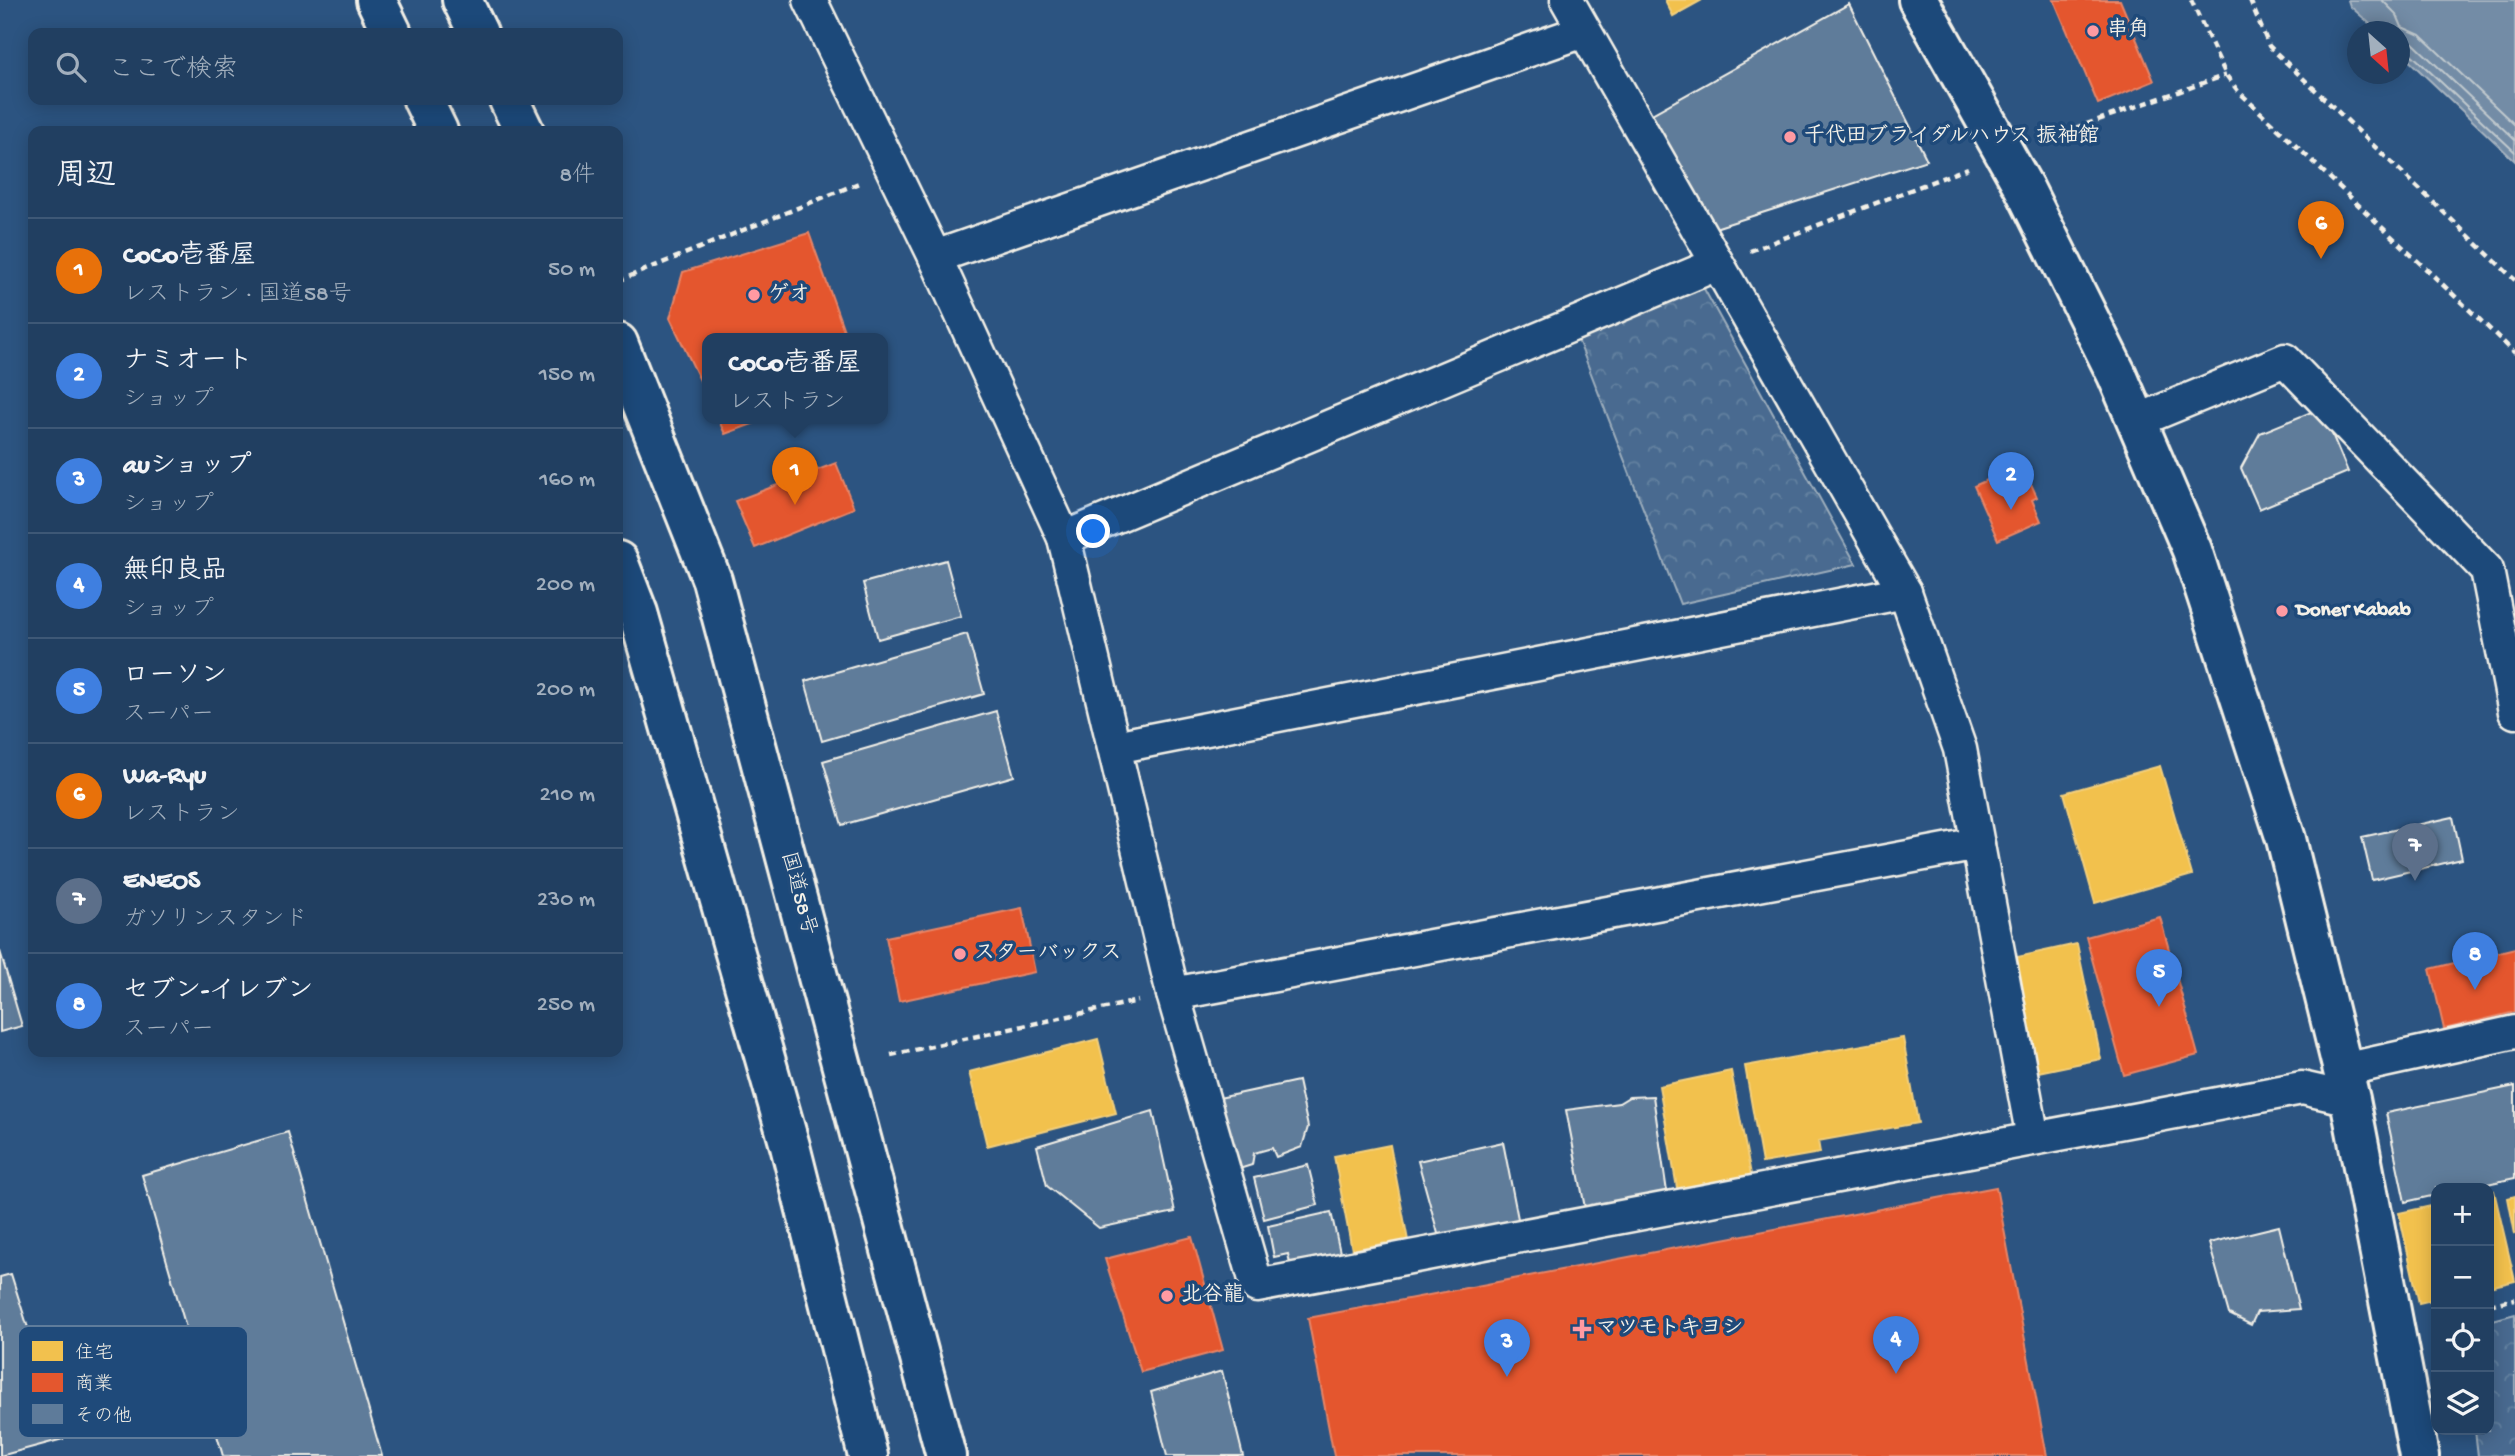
<!DOCTYPE html>
<html lang="ja">
<head>
<meta charset="utf-8">
<style>
	body { margin:0; font-family:"Gochi Hand","Klee One",sans-serif; background:#2d4a6a; color:#f1f3f6 }
	.controls { position:absolute; right:21px; bottom:21px; display:grid; overflow:hidden; border-radius:14px; box-shadow:0 4px 18px #0003 }
	.controls button { width:63px; height:63px; display:grid; place-items:center; padding:0; border:0; border-bottom:2px solid #3e5876; background:#213f61; color:#f1f3f6; font:35px sans-serif }
	.compass { position:absolute; left:2347px; top:21px; width:63px; height:63px; border-radius:50%; background:#213f61; box-shadow:0 4px 18px #0003; rotate:153deg }
	.you { position:absolute; left:1094px; top:532px; width:24px; height:24px; margin:-18px; border:5px solid #fff; border-radius:50%; background:#1a73e8; box-shadow:0 0 0 10px #1a73e833 }
	.badge { display:grid; place-items:center; width:46px; height:46px; border-radius:50%; background:#8c9099; color:#fff; font-size:23px; font-weight:700 }
	.pin { position:absolute; translate:-50% -58px; filter:drop-shadow(0 2px 4px #0008) }
	.pin::after { content:''; position:absolute; top:37px; width:24px; height:21px; background:inherit; clip-path:polygon(0 0,100% 0,50% 100%) }
	.popup { position:absolute; left:702px; top:333px; width:186px; height:91px; box-sizing:border-box; display:grid; place-content:center; border-radius:14px; background:#213f61; filter:drop-shadow(0 2px 5px #0005); font-size:23px; white-space:nowrap; color:#a2afbd }
	.popup b { font-size:26px; color:#f1f3f6 }
	.popup::after { content:''; position:absolute; left:50%; top:100%; margin-left:-14px; border:14px solid transparent; border-top-color:#213f61 }
	.list { margin:0; padding:0; list-style:none }
	h2 { display:flex; justify-content:space-between; align-items:center; height:91px; margin:0; padding:0 28px; font-size:30px }
	h2 small { font-size:23px; font-weight:400; color:#a2afbd }
	.list li { display:grid; grid-template-columns:46px 1fr auto; gap:21px; align-items:center; box-sizing:border-box; height:105px; padding:0 28px; border-top:2px solid #3e5876 }
	.list b { display:block; font-size:26px; white-space:nowrap }
	.list p { margin:0; font-size:23px; white-space:nowrap; color:#a2afbd }
	.list em { font-size:23px; font-style:normal; color:#a2afbd }
	.icon { flex:none; width:38px; height:38px; fill:none; stroke:currentColor; stroke-width:2; stroke-linecap:round; stroke-linejoin:round }
	.map { position:relative; flex:none; width:2515px; height:1456px; overflow:hidden }
	.search { position:absolute; background:#213f61; box-shadow:0 4px 18px #0003; left:28px; top:28px; width:595px; height:77px; display:flex; align-items:center; gap:18px; box-sizing:border-box; padding:0 24px; border-radius:14px; color:#a2afbd; font-size:26px }
	.panel { position:absolute; background:#213f61; box-shadow:0 4px 18px #0003; left:28px; top:126px; width:595px; height:931px; border-radius:14px }
	.map>svg:first-child { display:block }
	.park { fill:url(#park-crowns); stroke:#9eaebc; stroke-width:2 }
	.water { fill:#738ca6; stroke:#a7b4c0; stroke-width:2 }
	.homes { fill:#f2c14e; stroke:#f3cf7c; stroke-width:2 }
	.shops { fill:#e4572e; stroke:#e98566; stroke-width:2 }
	.lines { fill:none; stroke-linecap:round; stroke-linejoin:round }
	.shore { stroke:#c0c9ce; stroke-width:2 }
	.building { fill:#5e7b9a; stroke:#f4f1e8; stroke-width:2 }
	.street-casing { stroke:#f4f1e8; stroke-width:37 }
	.secondary-casing { stroke:#f4f1e8; stroke-width:44 }
	.highway-casing { stroke:#f4f1e8; stroke-width:44 }
	.path { stroke:#f4f1e8; stroke-width:4.5; stroke-dasharray:7 5; stroke-linecap:butt }
	.street { stroke:#1f4a7a; stroke-width:32 }
	.secondary { stroke:#1f4a7a; stroke-width:38 }
	.highway { stroke:#1f4a7a; stroke-width:38 }
	.poi-dot { fill:#ff9aa2; stroke:#1f4a7a; stroke-width:2.5 }
	.labels { text-anchor:middle; dominant-baseline:central; stroke-width:7; stroke-linejoin:round; paint-order:stroke }
	.poi-label { font-size:21px; font-weight:bold; fill:#f4f1e8; stroke:#1f4a7a; text-anchor:start }
	.street-label { font-size:21px; fill:#f4f1e8; stroke:#1f4a7a }
	.key { fill:#1f4a7a; stroke:#5f7c9b; stroke-width:2 }
	.key-label { font-size:19px; fill:#f4f1e8 }
</style>
</head>
<body>
<div class="map">
<svg width="2515" height="1456" viewBox="0 0 2515 1456">
	<defs>
		<pattern id="park-crowns" width="20" height="18" patternUnits="userSpaceOnUse" patternTransform="scale(1.75)"><rect width="20" height="18" fill="#496b90"/><path d="M2 6a3 3 0 1 1 6 0M12 15a3 3 0 1 1 6 0" fill="none" stroke="#6481a0"/></pattern>
	</defs>
	<rect width="100%" height="100%" fill="#2c5481"/>
	<filter id="ink" filterUnits="userSpaceOnUse"><feTurbulence type="fractalNoise" baseFrequency=".0143" numOctaves="2"/><feDisplacementMap in="SourceGraphic" scale="14" xChannelSelector="R" yChannelSelector="G"/><feConvolveMatrix kernelMatrix="1 2 1 2 8 2 1 2 1" color-interpolation-filters="sRGB"/></filter>
	<g filter="url(#ink)">
		<!-- park -->
		<g class="park">
			<path d="M 1703,287 L 1856,564 L 1680,604 L 1577,337 Z"/>
			<path d="M 2515,1314 L 2515,1456 L 2478,1456 L 2475,1430 L 2489,1430 L 2489,1321 Z"/>
		</g>
		<!-- water -->
		<path class="water" d="M 2348,0 L 2515,0 L 2515,161 L 2400,52 L 2400,32 L 2378,31 L 2350,6 Z"/>
		<!-- homes -->
		<g class="homes">
			<path d="M 1665,0 L 1702,0 L 1673,16 Z"/>
			<path d="M 2160,766 L 2192,875 L 2095,903 L 2064,793 Z"/>
			<path d="M 2077,944 L 2101,1059 L 2038,1072 L 2013,958 Z"/>
			<path d="M 1903,1038 L 1918,1123 L 1818,1141 L 1820,1153 L 1762,1163 L 1745,1066 Z"/>
			<path d="M 1098,1039 L 1116,1113 L 987,1146 L 969,1072 Z"/>
			<path d="M 1731,1071 L 1753,1185 L 1679,1199 L 1659,1086 Z"/>
			<path d="M 1390,1145 L 1409,1246 L 1386,1251 L 1385,1243 L 1352,1250 L 1334,1156 Z"/>
			<path d="M 2494,1191 L 2515,1281 L 2489,1287 L 2489,1192 Z"/>
			<path d="M 2515,1196 L 2515,1234 L 2508,1198 Z"/>
			<path d="M 2436,1205 L 2436,1299 L 2419,1303 L 2399,1213 Z"/>
		</g>
		<!-- shops -->
		<g class="shops">
			<path d="M 2054,0 L 2120,0 L 2154,81 L 2098,104 Z"/>
			<path d="M 809,233 L 847,339 L 708,339 L 708,397 L 670,318 L 683,272 Z"/>
			<path d="M 718,419 L 766,419 L 725,434 Z"/>
			<path d="M 836,463 L 854,508 L 755,548 L 735,501 Z"/>
			<path d="M 2022,464 L 2037,497 L 2032,500 L 2041,521 L 1998,540 L 1974,486 Z"/>
			<path d="M 1022,908 L 1035,972 L 899,1001 L 886,937 Z"/>
			<path d="M 2160,917 L 2198,1055 L 2124,1075 L 2086,937 Z"/>
			<path d="M 2515,948 L 2515,1012 L 2444,1029 L 2430,969 Z"/>
			<path d="M 1996,1187 L 2047,1456 L 1334,1456 L 1308,1318 Z"/>
			<path d="M 1192,1237 L 1223,1350 L 1141,1372 L 1105,1259 Z"/>
		</g>
		<g class="lines">
			<!-- shore -->
			<g class="shore">
				<path d="M 2382,0 L 2397,15 L 2402,27 L 2420,35 L 2515,125"/>
				<path d="M 2400,39 L 2413,43 L 2515,140"/>
				<path d="M 2400,48 L 2407,50 L 2515,152"/>
			</g>
		</g>
		<!-- building -->
		<g class="building">
			<path d="M 1849,4 L 1927,160 L 1715,228 L 1652,114 Z"/>
			<path d="M 2321,408 L 2348,472 L 2259,509 L 2241,468 L 2260,433 Z"/>
			<path d="M 946,560 L 961,616 L 878,639 L 863,583 Z"/>
			<path d="M 967,634 L 984,694 L 822,741 L 805,681 Z"/>
			<path d="M 996,711 L 1014,776 L 842,825 L 823,761 Z"/>
			<path d="M 2453,817 L 2462,859 L 2372,880 L 2362,837 Z"/>
			<path d="M 0,951 L 22,1026 L 0,1032 Z"/>
			<path d="M 1298,1081 L 1308,1127 L 1302,1147 L 1276,1157 L 1272,1148 L 1254,1153 L 1252,1165 L 1236,1170 L 1219,1098 Z"/>
			<path d="M 2515,1086 L 2515,1178 L 2469,1188 L 2436,1188 L 2436,1195 L 2405,1202 L 2386,1113 Z"/>
			<path d="M 1653,1096 L 1668,1199 L 1586,1213 L 1566,1110 L 1619,1103 L 1629,1097 Z"/>
			<path d="M 1153,1111 L 1175,1212 L 1099,1228 L 1047,1186 L 1037,1146 Z"/>
			<path d="M 288,1132 L 382,1456 L 223,1456 L 142,1175 Z"/>
			<path d="M 1503,1142 L 1520,1229 L 1440,1241 L 1418,1161 Z"/>
			<path d="M 1308,1165 L 1318,1205 L 1264,1219 L 1254,1178 Z"/>
			<path d="M 1331,1212 L 1341,1257 L 1291,1268 L 1288,1254 L 1274,1257 L 1268,1226 Z"/>
			<path d="M 2279,1226 L 2299,1309 L 2257,1312 L 2251,1325 L 2229,1314 L 2209,1243 Z"/>
			<path d="M 11,1274 L 63,1439 L 0,1456 L 0,1277 Z"/>
			<path d="M 1222,1371 L 1243,1456 L 1167,1456 L 1151,1392 Z"/>
		</g>
		<g class="lines">
			<!-- street casing -->
			<g class="street-casing">
				<g id="street">
					<path d="M 810,0 L 935,257 L 1064,538 L 1173,994 L 1257,1286 L 2302,1088 L 2350,1099"/>
					<path d="M 1567,0 L 1905,592 L 1960,749 L 2033,1138"/>
					<path d="M 935,257 L 1584,31"/>
					<path d="M 2137,421 L 2285,360 L 2487,570 L 2515,712"/>
					<path d="M 1064,538 L 1717,264"/>
					<path d="M 1115,747 L 1905,592"/>
					<path d="M 1173,994 L 1978,844"/>
					<path d="M 2343,1070 L 2515,1032"/>
				</g>
			</g>
			<!-- secondary casing -->
			<g class="secondary-casing">
				<path id="secondary" d="M 1918,0 L 2024,188 L 2117,375 L 2192,550 L 2286,839 L 2350,1099 L 2419,1456"/>
			</g>
			<!-- highway casing -->
			<g class="highway-casing">
				<g id="highway">
					<path d="M 376,0 L 392,33"/>
					<path d="M 462,0 L 478,33"/>
					<path d="M 423,100 L 438,131"/>
					<path d="M 509,100 L 524,131"/>
					<path d="M 618,343 L 712,580 L 946,1456"/>
					<path d="M 618,561 L 638,613 L 790,1146 L 868,1456"/>
				</g>
			</g>
			<!-- path -->
			<g class="path">
				<path d="M 2191,0 L 2226,75 L 2238,91 L 2515,353"/>
				<path d="M 2250,0 L 2269,46 L 2515,280"/>
				<path d="M 2041,140 L 2226,75"/>
				<path d="M 1750,251 L 1968,168"/>
				<path d="M 618,281 L 859,183"/>
				<path d="M 891,1055 L 1138,1001"/>
				<path d="M 2489,1305 L 2515,1299"/>
			</g>
			<!-- street -->
			<use href="#street" class="street"/>
			<!-- secondary -->
			<use href="#secondary" class="secondary"/>
			<!-- highway -->
			<use href="#highway" class="highway"/>
		</g>
	</g>
	<!-- markers -->
	<g class="poi-dot">
		<circle cx="2093" cy="31" r="7"/>
		<circle cx="1790" cy="137" r="7"/>
		<circle cx="754" cy="295" r="7"/>
		<circle cx="2282" cy="611" r="7"/>
		<circle cx="960" cy="954" r="7"/>
		<circle cx="1167" cy="1296" r="7"/>
		<path d="M1578.5 1318.5h7v7h7v7h-7v7h-7v-7h-7v-7h7z"/>
	</g>
	<g class="labels">
		<!-- poi labels -->
		<g class="poi-label">
			<text x="2107" y="31">串角</text>
			<text x="1804" y="137">千代田ブライダルハウス 振袖館</text>
			<text x="768" y="295">ゲオ</text>
			<text x="2296" y="611">Doner Kabab</text>
			<text x="974" y="954">スターバックス</text>
			<text x="1181" y="1296">北谷龍</text>
			<text x="1596" y="1329">マツモトキヨシ</text>
		</g>
		<!-- street labels -->
		<g class="street-label">
			<text transform="translate(797 894) rotate(75)">国道58号</text>
		</g>
	</g>
	<!-- legend -->
	<rect x="18" y="1326" width="230" height="112" rx="10" class="key"/>
	<rect x="32" y="1341" width="31" height="20" fill="#f2c14e"/>
	<rect x="32" y="1373" width="31" height="19" fill="#e4572e"/>
	<rect x="32" y="1404" width="31" height="20" fill="#5e7b9a"/>
	<g class="key-label">
		<text x="75" y="1358">住宅</text>
		<text x="75" y="1389">商業</text>
		<text x="75" y="1421">その他</text>
	</g>
</svg>
<div class="controls">
<button>+</button>
<button>−</button>
<button><svg class="icon" aria-label="locate" viewBox="0 0 24 24"><circle cx="12" cy="12" r="6"/><path d="M12 2v4M12 18v4M2 12h4M18 12h4"/></svg></button>
<button><svg class="icon" aria-label="layers" viewBox="0 0 24 24"><path d="M12 4l9 5-9 5-9-5zM3 14l9 5 9-5"/></svg></button>
</div>
<svg class="compass" viewBox="-18 -18 36 36"><path d="M0-13l5 13h-10z" fill="#e53935"/><path d="M0 13l5-13h-10z" fill="#a2afbd"/></svg>
<div class="you"></div>
<div class="pin badge" style="left:795px;top:505px;background:#e8710a">1</div>
<div class="popup"><b>CoCo壱番屋</b>レストラン</div>
<div class="pin badge" style="left:2011px;top:510px;background:#3f7fe0">2</div>
<div class="pin badge" style="left:1507px;top:1377px;background:#3f7fe0">3</div>
<div class="pin badge" style="left:1896px;top:1374px;background:#3f7fe0">4</div>
<div class="pin badge" style="left:2159px;top:1007px;background:#3f7fe0">5</div>
<div class="pin badge" style="left:2321px;top:259px;background:#e8710a">6</div>
<div class="pin badge" style="left:2415px;top:881px;background:#5c6f8a">7</div>
<div class="pin badge" style="left:2475px;top:990px;background:#3f7fe0">8</div>
<div class="search"><svg class="icon" aria-label="search" viewBox="0 0 24 24"><circle cx="10" cy="10" r="6"/><path d="M15 15l6 6"/></svg>ここで検索</div>
<section class="panel">
<h2>周辺<small>8件</small></h2>
<ul class="list">
<li><span class="badge" style="background:#e8710a">1</span><div><b>CoCo壱番屋</b><p>レストラン · 国道58号</p></div><em>50 m</em></li>
<li><span class="badge" style="background:#3f7fe0">2</span><div><b>ナミオート</b><p>ショップ</p></div><em>150 m</em></li>
<li><span class="badge" style="background:#3f7fe0">3</span><div><b>auショップ</b><p>ショップ</p></div><em>160 m</em></li>
<li><span class="badge" style="background:#3f7fe0">4</span><div><b>無印良品</b><p>ショップ</p></div><em>200 m</em></li>
<li><span class="badge" style="background:#3f7fe0">5</span><div><b>ローソン</b><p>スーパー</p></div><em>200 m</em></li>
<li><span class="badge" style="background:#e8710a">6</span><div><b>Wa-Ryu</b><p>レストラン</p></div><em>210 m</em></li>
<li><span class="badge" style="background:#5c6f8a">7</span><div><b>ENEOS</b><p>ガソリンスタンド</p></div><em>230 m</em></li>
<li><span class="badge" style="background:#3f7fe0">8</span><div><b>セブン-イレブン</b><p>スーパー</p></div><em>250 m</em></li>
</ul>
</section>
</div>
</body>
</html>
